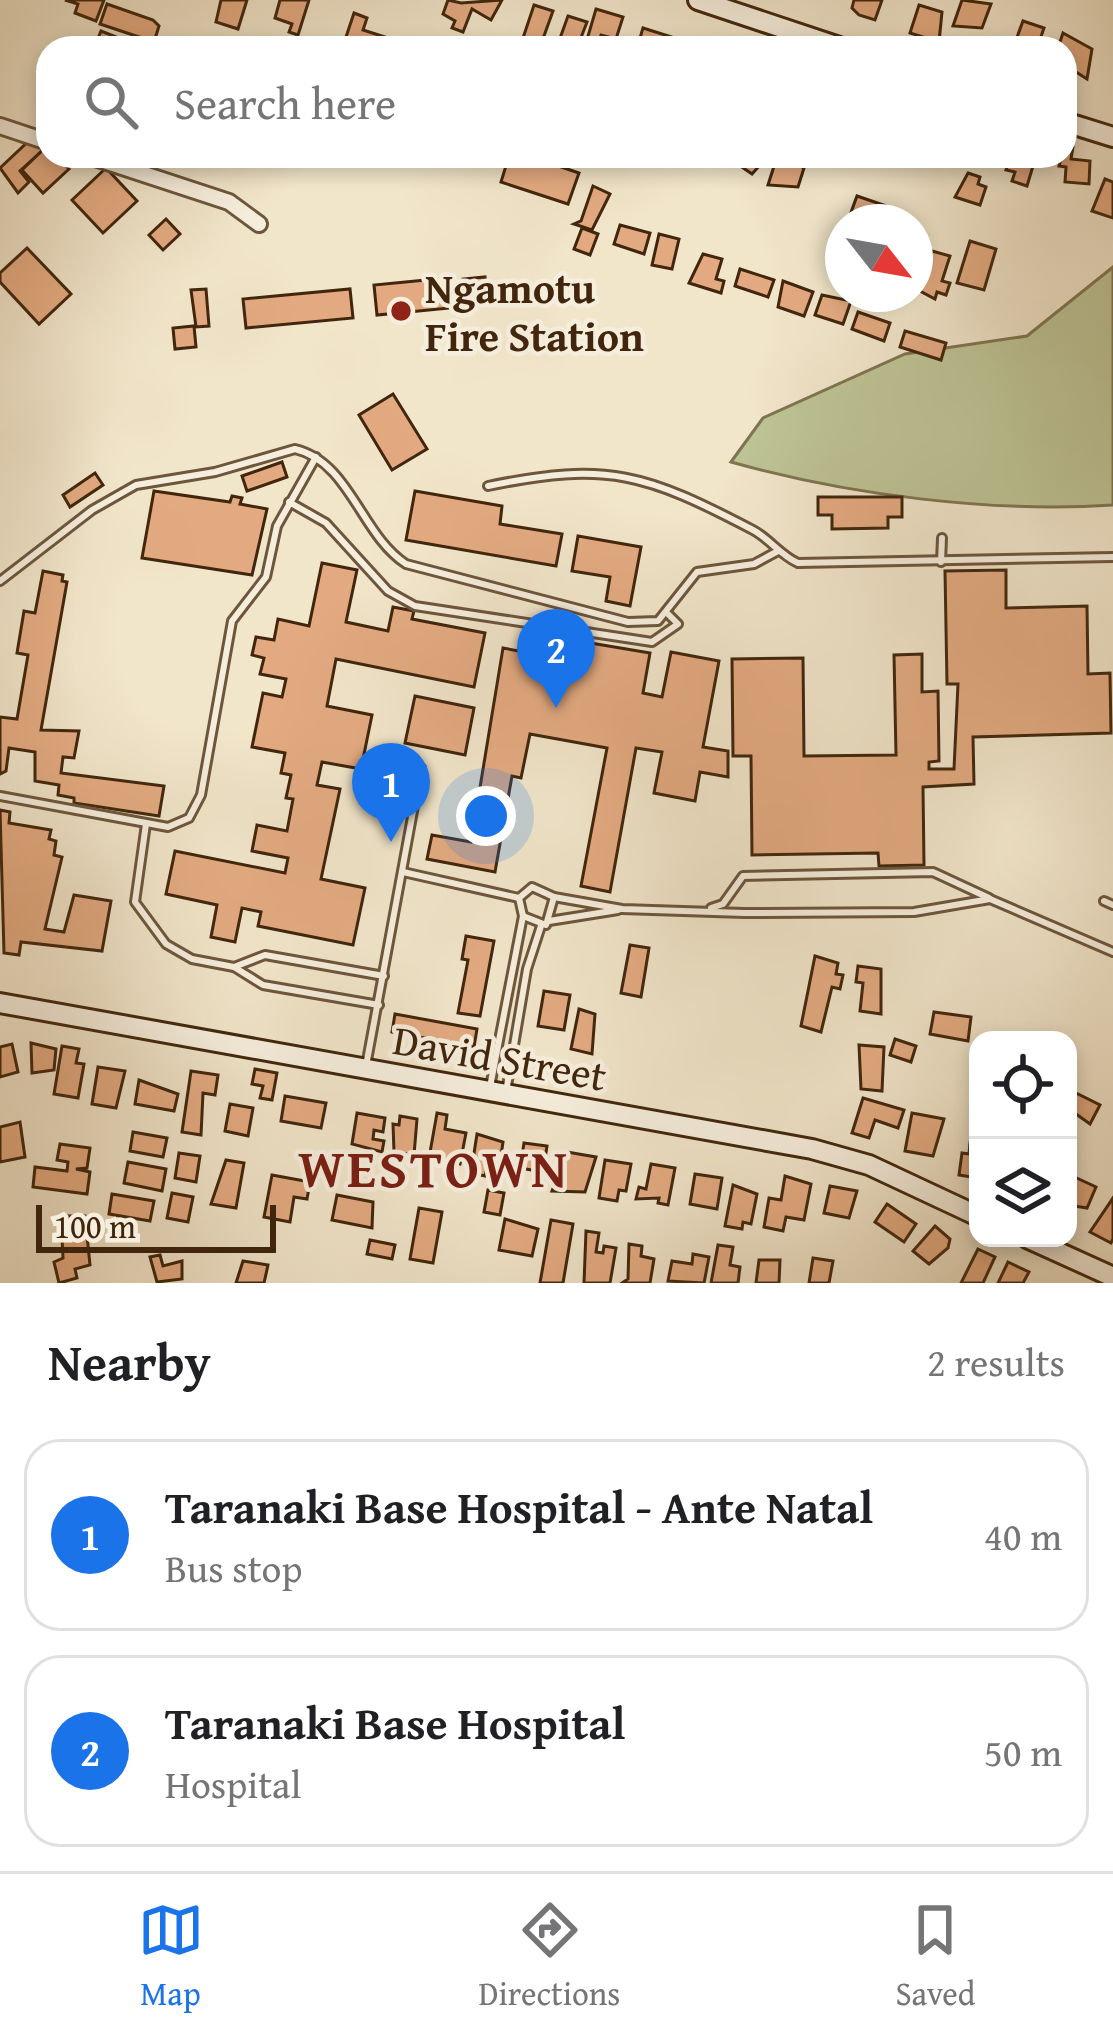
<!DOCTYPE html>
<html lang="en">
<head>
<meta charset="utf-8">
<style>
	body { margin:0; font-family:"Gentium Book Plus",serif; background:#f6f6f6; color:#202124 }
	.controls { position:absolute; right:36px; bottom:36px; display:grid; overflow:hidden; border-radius:24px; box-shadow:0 6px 18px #0003 }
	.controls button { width:108px; height:108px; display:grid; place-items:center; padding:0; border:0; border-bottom:3px solid #e0e0e0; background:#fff; color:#202124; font:60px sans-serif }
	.compass { position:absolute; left:825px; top:204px; width:108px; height:108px; border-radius:50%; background:#fff; box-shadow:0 6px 18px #0003; rotate:121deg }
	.scale { position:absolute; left:36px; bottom:30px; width:240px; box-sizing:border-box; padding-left:12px; border:6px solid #41260d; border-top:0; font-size:33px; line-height:42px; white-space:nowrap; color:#41260d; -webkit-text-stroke:9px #f6eedd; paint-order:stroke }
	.you { position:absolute; left:486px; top:816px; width:42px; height:42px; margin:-30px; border:9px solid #fff; border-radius:50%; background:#1a73e8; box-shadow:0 0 0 18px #1a73e833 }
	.badge { display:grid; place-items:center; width:78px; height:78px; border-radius:50%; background:#1a73e8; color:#fff; font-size:39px; font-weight:700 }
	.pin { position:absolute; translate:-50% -99px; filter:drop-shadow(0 3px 6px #0008) }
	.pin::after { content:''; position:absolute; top:63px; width:42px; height:36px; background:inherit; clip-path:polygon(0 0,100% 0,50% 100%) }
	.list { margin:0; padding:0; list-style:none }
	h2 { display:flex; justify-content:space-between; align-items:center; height:156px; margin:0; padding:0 48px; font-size:51px }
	h2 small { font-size:39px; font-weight:400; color:#757577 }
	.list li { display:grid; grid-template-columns:78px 1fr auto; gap:36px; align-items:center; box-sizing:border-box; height:192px; margin:0 24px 24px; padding:0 24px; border:3px solid #e0e0e0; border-radius:36px }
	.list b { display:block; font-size:45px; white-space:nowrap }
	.list p { margin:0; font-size:39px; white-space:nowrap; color:#757577 }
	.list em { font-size:39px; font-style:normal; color:#757577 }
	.icon { flex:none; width:66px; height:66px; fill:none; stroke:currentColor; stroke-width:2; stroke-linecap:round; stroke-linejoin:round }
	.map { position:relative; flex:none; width:1113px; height:1283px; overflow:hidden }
	.search { position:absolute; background:#fff; box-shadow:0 6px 18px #0003; left:36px; right:36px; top:36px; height:132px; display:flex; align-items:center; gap:30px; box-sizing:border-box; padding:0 42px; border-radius:36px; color:#757577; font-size:45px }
	.sheet { height:588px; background:#fff }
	nav { display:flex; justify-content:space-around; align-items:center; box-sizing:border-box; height:168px; border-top:3px solid #e0e0e0; background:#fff; font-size:33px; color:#757577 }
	nav a { display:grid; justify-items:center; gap:6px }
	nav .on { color:#1a73e8 }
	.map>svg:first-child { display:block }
	.green { fill:#bdc395; stroke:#7f7451; stroke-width:3 }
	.building { fill:#e3aa81; stroke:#41260d; stroke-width:3 }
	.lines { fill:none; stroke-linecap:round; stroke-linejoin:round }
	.lane-casing { stroke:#6d563c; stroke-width:12 }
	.street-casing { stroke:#6d563c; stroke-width:20 }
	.secondary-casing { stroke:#41260d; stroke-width:24 }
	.lane { stroke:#f6eedd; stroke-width:6 }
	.street { stroke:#f6eedd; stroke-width:14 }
	.secondary { stroke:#f6eedd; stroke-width:18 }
	.poi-dot { fill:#8f2418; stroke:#f6eedd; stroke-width:4.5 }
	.labels { text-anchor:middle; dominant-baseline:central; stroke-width:9; stroke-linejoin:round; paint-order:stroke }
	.poi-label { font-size:42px; font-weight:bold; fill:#41260d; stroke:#f6eedd; text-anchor:start }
	.street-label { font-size:42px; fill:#41260d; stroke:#f6eedd }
	.district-label { font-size:54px; font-weight:bold; letter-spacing:3px; fill:#7a1f14; stroke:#f6eedd }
</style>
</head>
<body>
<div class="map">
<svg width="1113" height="1283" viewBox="0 0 1113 1283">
	<rect width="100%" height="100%" fill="#f1e5ca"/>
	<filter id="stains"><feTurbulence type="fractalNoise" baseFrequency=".00167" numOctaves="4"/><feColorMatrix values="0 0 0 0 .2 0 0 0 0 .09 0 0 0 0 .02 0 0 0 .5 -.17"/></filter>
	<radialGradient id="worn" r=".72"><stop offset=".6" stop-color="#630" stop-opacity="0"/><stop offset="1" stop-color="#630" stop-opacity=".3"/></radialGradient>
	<!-- green -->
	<path class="green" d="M 1113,267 L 1113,505 C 991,513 849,495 731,462 L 763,418 L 905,354 L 1027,336 Z"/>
	<!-- building -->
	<g class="building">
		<path d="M 65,0 L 104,0 L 96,21 L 75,13 L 78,4 Z"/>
		<path d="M 221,0 L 247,0 L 238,29 L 216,22 Z"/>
		<path d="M 280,0 L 309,0 L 298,35 L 289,32 L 292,24 L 275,18 Z"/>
		<path d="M 448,0 L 461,3 L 502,0 L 491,20 L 472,9 L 463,32 L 452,28 L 455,21 L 443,14 Z"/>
		<path d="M 854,0 L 882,0 L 875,20 L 859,15 L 852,8 Z"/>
		<path d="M 962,0 L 991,4 L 982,28 L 953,26 Z"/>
		<path d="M 107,4 L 153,20 L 159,26 L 154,42 L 100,24 Z"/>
		<path d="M 534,5 L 553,11 L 540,47 L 522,41 Z"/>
		<path d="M 919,5 L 942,12 L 939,42 L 910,33 Z"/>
		<path d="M 596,9 L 623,17 L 616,39 L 601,35 L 597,47 L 586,43 Z"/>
		<path d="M 354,13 L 367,18 L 363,30 L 388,38 L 384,48 L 332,48 L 335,40 L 344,43 Z"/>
		<path d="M 568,16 L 587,22 L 577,48 L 549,47 L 552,38 L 559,41 Z"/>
		<path d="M 1023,21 L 1044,28 L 1037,48 L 1013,48 Z"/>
		<path d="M 643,28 L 678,39 L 676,48 L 637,48 Z"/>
		<path d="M 101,31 L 134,44 L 132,48 L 95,46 Z"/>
		<path d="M 1063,33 L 1092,49 L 1087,79 L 1065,65 L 1065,48 L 1058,48 Z"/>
		<path d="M 32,138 L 43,150 L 20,171 L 29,182 L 18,193 L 0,168 Z"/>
		<path d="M 47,146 L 48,156 L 57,156 L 69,169 L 43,193 L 22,170 Z"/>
		<path d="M 1065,146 L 1073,147 L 1071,159 L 1090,161 L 1089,184 L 1065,182 L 1066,167 L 1059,166 Z"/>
		<path d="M 509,156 L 529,156 L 579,173 L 568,204 L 501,182 Z"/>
		<path d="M 726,156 L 768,156 L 752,174 Z"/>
		<path d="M 1011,156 L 1036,156 L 1027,186 L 1012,181 L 1015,172 L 1006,170 Z"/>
		<path d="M 782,158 L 804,168 L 798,187 L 768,185 L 776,160 Z"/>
		<path d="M 106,168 L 137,201 L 103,233 L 72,200 Z"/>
		<path d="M 968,173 L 980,177 L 978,184 L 986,187 L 980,205 L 955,197 Z"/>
		<path d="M 1105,179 L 1113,182 L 1113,218 L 1092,211 Z"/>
		<path d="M 593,186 L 610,194 L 592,230 L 574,224 L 581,221 Z"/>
		<path d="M 857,196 L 898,210 L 895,219 L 904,222 L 869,222 L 850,215 Z"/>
		<path d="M 166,219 L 180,234 L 163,250 L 149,235 Z"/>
		<path d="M 620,225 L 650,233 L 644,254 L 614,244 Z"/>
		<path d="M 582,228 L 598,234 L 590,255 L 574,249 Z"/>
		<path d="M 659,234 L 679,239 L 672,269 L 652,265 Z"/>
		<path d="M 970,241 L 996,249 L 984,290 L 957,283 Z"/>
		<path d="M 27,248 L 71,294 L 39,324 L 0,282 L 0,273 Z"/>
		<path d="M 932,251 L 950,256 L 942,281 L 950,283 L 946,295 L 937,292 L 935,299 L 920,291 L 924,278 L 917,276 L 919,269 L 925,271 Z"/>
		<path d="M 703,254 L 722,259 L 716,279 L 724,281 L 721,293 L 689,283 Z"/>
		<path d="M 740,269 L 774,280 L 768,297 L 735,286 Z"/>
		<path d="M 485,277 L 488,305 L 465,307 L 463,279 Z"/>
		<path d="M 447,278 L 450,308 L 377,315 L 374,285 Z"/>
		<path d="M 783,281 L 813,292 L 804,316 L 778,307 Z"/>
		<path d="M 206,289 L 209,326 L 196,327 L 191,290 Z"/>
		<path d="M 350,289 L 353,318 L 246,328 L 243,299 Z"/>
		<path d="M 822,295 L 851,301 L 843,324 L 815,315 Z"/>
		<path d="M 858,312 L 890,323 L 884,341 L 852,329 Z"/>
		<path d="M 194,326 L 196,347 L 175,349 L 173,328 Z"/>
		<path d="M 905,331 L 946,343 L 941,360 L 900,347 Z"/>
		<path d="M 393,394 L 427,449 L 392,470 L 359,415 Z"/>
		<path d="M 282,462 L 287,477 L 247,491 L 242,476 Z"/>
		<path d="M 95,473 L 103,485 L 70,507 L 63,495 Z"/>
		<path d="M 154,491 L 230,502 L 232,496 L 242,498 L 240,504 L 267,509 L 252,575 L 142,558 Z"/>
		<path d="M 415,491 L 502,506 L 500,524 L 562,534 L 556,566 L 406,540 Z"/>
		<path d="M 818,497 L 902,497 L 902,517 L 888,517 L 888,528 L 832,529 L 832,515 L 818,515 Z"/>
		<path d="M 578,536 L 641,547 L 630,606 L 606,601 L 610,577 L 572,571 Z"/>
		<path d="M 322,563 L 357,570 L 346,622 L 388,631 L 393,607 L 414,611 L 412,619 L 485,633 L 474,687 L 336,659 L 327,706 L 372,715 L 361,769 L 322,762 L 317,785 L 340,789 L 321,879 L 365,888 L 353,945 L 258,926 L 261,912 L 242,908 L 235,942 L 211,937 L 217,905 L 166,894 L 175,851 L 285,873 L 288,858 L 252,851 L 257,825 L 287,831 L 293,799 L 286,798 L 291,775 L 281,773 L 285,753 L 252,747 L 263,693 L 282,697 L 286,679 L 260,674 L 264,658 L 252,655 L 256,637 L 274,640 L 278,619 L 309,626 Z"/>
		<path d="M 1006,570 L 1006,608 L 1087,606 L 1088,674 L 1110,673 L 1111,733 L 973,737 L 974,784 L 923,787 L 924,865 L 879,866 L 878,853 L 752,855 L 751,756 L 733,756 L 732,659 L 803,658 L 804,756 L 896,755 L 894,655 L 922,654 L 922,692 L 938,691 L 939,761 L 929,762 L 929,769 L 954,769 L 958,684 L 947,684 L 945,571 Z"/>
		<path d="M 43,571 L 63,575 L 62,581 L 67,582 L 41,730 L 79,731 L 74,758 L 63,757 L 61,773 L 164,786 L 159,816 L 74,803 L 74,798 L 58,795 L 59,785 L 35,781 L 35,752 L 9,748 L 6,771 L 0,774 L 0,717 L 17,719 L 28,655 L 17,653 L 24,611 L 35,613 Z"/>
		<path d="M 555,637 L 650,653 L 643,693 L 662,697 L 671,652 L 719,661 L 703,747 L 728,751 L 728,777 L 700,772 L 695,801 L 654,793 L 662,752 L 636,748 L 610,892 L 581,886 L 607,748 L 530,734 L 521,778 L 512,776 L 495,872 L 427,859 L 432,835 L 471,842 L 503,648 L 550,657 Z"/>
		<path d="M 415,696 L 474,708 L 465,755 L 405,743 Z"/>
		<path d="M 0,810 L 10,812 L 9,823 L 51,830 L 49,839 L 56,841 L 54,855 L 62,857 L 45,929 L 64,932 L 74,895 L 111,901 L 102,951 L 21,942 L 19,955 L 4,953 Z"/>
		<path d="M 466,936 L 494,941 L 480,1016 L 458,1013 L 468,960 L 462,959 Z"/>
		<path d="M 630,945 L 649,948 L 641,997 L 621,993 Z"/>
		<path d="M 815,956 L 838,963 L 836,974 L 843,975 L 840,989 L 832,987 L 821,1032 L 801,1026 Z"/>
		<path d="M 858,966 L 881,969 L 881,1014 L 860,1011 L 863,983 L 856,982 Z"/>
		<path d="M 544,991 L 570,995 L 564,1030 L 538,1026 Z"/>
		<path d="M 579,1009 L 595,1014 L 592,1054 L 571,1049 Z"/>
		<path d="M 934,1012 L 971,1017 L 968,1041 L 930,1034 Z"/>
		<path d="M 395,1014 L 477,1029 L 474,1047 L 392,1032 Z"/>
		<path d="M 895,1039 L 916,1046 L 911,1062 L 890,1055 Z"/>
		<path d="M 31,1043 L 56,1049 L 54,1070 L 32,1073 Z"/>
		<path d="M 12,1044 L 18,1072 L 0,1077 L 0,1047 Z"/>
		<path d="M 859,1045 L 884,1047 L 882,1091 L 861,1089 Z"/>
		<path d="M 62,1046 L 79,1049 L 76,1063 L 84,1064 L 78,1098 L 54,1094 Z"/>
		<path d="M 98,1067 L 125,1071 L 116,1108 L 92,1104 Z"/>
		<path d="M 255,1069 L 277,1073 L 272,1100 L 260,1098 L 263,1086 L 252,1084 Z"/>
		<path d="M 191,1071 L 218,1075 L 215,1095 L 203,1093 L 201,1135 L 182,1132 Z"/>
		<path d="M 139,1080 L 178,1094 L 174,1111 L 135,1104 Z"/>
		<path d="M 1076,1093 L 1100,1105 L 1090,1124 L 1069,1109 Z"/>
		<path d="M 285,1096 L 326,1103 L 321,1128 L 281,1121 Z"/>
		<path d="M 863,1098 L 904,1110 L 898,1128 L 875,1120 L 869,1138 L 852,1133 Z"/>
		<path d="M 230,1104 L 253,1108 L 248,1136 L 225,1131 Z"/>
		<path d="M 357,1113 L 385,1118 L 383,1132 L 374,1130 L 373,1139 L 384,1141 L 382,1152 L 352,1144 Z"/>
		<path d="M 437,1113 L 447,1115 L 445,1129 L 466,1133 L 460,1164 L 429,1158 Z"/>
		<path d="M 912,1113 L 944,1119 L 933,1156 L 905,1151 Z"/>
		<path d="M 400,1116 L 417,1119 L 414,1155 L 394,1152 L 393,1124 L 399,1125 Z"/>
		<path d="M 20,1122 L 25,1157 L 0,1162 L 0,1127 Z"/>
		<path d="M 133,1132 L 167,1138 L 163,1157 L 130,1151 Z"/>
		<path d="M 477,1134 L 503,1142 L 499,1169 L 487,1167 L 485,1176 L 471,1173 Z"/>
		<path d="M 524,1143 L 547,1146 L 543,1172 L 520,1168 Z"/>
		<path d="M 970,1143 L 978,1144 L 978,1178 L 959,1175 L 962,1153 L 969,1154 Z"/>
		<path d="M 60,1144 L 90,1148 L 87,1168 L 76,1169 L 90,1172 L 87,1194 L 33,1187 L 35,1167 L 67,1171 L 68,1162 L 57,1160 Z"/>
		<path d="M 567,1152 L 596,1157 L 585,1192 L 552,1191 Z"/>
		<path d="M 179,1153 L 200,1156 L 196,1182 L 175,1178 Z"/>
		<path d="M 226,1160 L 244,1163 L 236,1208 L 211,1204 Z"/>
		<path d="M 605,1160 L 631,1164 L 626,1191 L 619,1190 L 617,1201 L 599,1198 Z"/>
		<path d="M 128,1162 L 166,1169 L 162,1191 L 124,1183 Z"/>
		<path d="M 651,1164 L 675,1168 L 668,1205 L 658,1203 L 659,1198 L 636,1199 L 639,1187 L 646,1189 Z"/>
		<path d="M 695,1174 L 722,1178 L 717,1209 L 690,1204 Z"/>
		<path d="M 1068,1174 L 1096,1187 L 1087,1208 L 1068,1205 Z"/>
		<path d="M 272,1175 L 310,1182 L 307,1199 L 294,1197 L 290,1222 L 264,1217 Z"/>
		<path d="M 785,1176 L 811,1184 L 804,1220 L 786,1217 L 783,1231 L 764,1227 L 769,1198 L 781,1200 Z"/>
		<path d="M 733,1185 L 757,1194 L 751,1224 L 743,1222 L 742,1229 L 725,1226 Z"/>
		<path d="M 830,1186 L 857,1191 L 849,1218 L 824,1213 Z"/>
		<path d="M 488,1190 L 504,1193 L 500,1215 L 484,1212 Z"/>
		<path d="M 172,1193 L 193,1197 L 188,1222 L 167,1218 Z"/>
		<path d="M 112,1194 L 154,1201 L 150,1221 L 109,1214 Z"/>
		<path d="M 337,1195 L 373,1202 L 372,1228 L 332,1220 Z"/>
		<path d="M 1113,1198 L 1113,1239 L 1111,1243 L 1090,1232 Z"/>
		<path d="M 887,1204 L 916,1224 L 904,1242 L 875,1222 Z"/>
		<path d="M 419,1208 L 442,1212 L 433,1263 L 410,1259 Z"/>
		<path d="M 61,1216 L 85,1216 L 90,1265 L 75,1269 L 77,1278 L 59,1283 L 54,1262 L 63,1258 Z"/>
		<path d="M 505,1219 L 538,1229 L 532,1256 L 499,1250 Z"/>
		<path d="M 551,1220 L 573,1224 L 563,1283 L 540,1283 Z"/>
		<path d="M 935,1226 L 950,1239 L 948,1248 L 929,1264 L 913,1251 Z"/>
		<path d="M 586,1231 L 599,1233 L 596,1252 L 603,1253 L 604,1246 L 616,1248 L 610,1283 L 584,1283 Z"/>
		<path d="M 370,1240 L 395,1245 L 392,1259 L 367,1254 Z"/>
		<path d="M 629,1244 L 642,1246 L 641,1256 L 654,1259 L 650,1283 L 622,1283 L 628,1279 Z"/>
		<path d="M 718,1245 L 733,1247 L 730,1265 L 740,1267 L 738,1283 L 711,1283 Z"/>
		<path d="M 978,1249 L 995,1257 L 983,1283 L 961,1283 Z"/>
		<path d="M 693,1254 L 709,1257 L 704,1283 L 668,1281 L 672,1261 L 692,1264 Z"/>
		<path d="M 160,1255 L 163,1266 L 182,1261 L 182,1279 L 157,1282 L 150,1257 Z"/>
		<path d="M 813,1258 L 833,1261 L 829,1283 L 809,1283 Z"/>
		<path d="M 759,1260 L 780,1260 L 779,1283 L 756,1283 Z"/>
		<path d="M 243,1261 L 268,1265 L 264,1283 L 236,1283 Z"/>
		<path d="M 1008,1262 L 1029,1272 L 1023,1283 L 998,1283 Z"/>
	</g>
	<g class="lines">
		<!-- lane casing -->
		<g class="lane-casing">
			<g id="lane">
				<path d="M 488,486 C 608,461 646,474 753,530 C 770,539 780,555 798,563 L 1113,557"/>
				<path d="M 289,502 L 326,523 L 388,591 L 415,606 L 652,642 L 678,624 L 668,614"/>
				<path d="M 941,562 L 942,538"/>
				<path d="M 0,581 L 92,510 L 136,485 L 215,472 L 295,449 C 350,462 361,535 406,564 L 628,622 L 658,621 L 697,572 L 754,564 L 778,551"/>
				<path d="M 0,796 L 168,827 L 189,818 L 201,795 L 232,621 L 266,577 L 277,526 L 316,457"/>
				<path d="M 146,824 L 135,902 L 166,944 L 192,959 L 234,967 L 263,985 L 379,1005"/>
				<path d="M 403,872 L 519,898"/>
				<path d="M 1104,901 L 1113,905"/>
				<path d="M 711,908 L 723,904 L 743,876 L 933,872 L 989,898"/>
				<path d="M 523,916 L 546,925 L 554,897"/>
				<path d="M 549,921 L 618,910"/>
				<path d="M 234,967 L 265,955 L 384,976"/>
				<path d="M 366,1066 L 421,768"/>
				<path d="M 490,1087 L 523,916 L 519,898 L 532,887 L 554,897 L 622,909 L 744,913 L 914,912 L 990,899 L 1113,952"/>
				<path d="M 506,1092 L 527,969 L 541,926"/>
			</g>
		</g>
		<!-- street casing -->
		<g class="street-casing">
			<g id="street">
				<path d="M 0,126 L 48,142"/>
				<path d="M 89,156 L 229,202 L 259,224"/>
			</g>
		</g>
		<!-- secondary casing -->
		<g class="secondary-casing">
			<g id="secondary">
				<path d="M 698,0 L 842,48"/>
				<path d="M 1065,122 L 1113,137"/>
				<path d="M 0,1003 L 812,1149 L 869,1165 L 978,1216"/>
				<path d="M 1027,1238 L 1113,1277"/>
			</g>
		</g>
		<!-- lane -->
		<use href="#lane" class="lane"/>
		<!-- street -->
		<use href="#street" class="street"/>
		<!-- secondary -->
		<use href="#secondary" class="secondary"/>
	</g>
	<!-- markers -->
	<circle class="poi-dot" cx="401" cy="311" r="12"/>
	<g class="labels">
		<!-- poi labels -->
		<g class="poi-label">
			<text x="425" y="287">Ngamotu<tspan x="425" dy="48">Fire Station</tspan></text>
		</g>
		<!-- street labels -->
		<g class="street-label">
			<text transform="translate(500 1057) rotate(10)">David Street</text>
		</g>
		<!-- district labels -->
		<g class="district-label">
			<text x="434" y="1167">WESTOWN</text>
		</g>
	</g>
	<rect width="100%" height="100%" filter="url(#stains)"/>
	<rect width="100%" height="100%" fill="url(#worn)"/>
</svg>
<div class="controls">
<button><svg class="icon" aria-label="locate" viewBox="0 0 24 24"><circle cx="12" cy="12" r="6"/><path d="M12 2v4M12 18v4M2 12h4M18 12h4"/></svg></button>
<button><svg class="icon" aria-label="layers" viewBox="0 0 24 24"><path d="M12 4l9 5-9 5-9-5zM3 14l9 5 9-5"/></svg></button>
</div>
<svg class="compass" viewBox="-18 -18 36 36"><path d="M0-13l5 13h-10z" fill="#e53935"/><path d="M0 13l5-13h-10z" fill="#757577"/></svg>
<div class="scale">100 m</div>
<div class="you"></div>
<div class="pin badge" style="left:391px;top:842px">1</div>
<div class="pin badge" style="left:556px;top:708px">2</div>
<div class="search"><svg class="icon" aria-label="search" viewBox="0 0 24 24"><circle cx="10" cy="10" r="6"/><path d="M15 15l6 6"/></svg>Search here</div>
</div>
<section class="sheet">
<h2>Nearby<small>2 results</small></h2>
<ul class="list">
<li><span class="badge">1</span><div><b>Taranaki Base Hospital - Ante Natal</b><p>Bus stop</p></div><em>40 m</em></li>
<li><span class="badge">2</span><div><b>Taranaki Base Hospital</b><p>Hospital</p></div><em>50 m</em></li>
</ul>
</section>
<nav>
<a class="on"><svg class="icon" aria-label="map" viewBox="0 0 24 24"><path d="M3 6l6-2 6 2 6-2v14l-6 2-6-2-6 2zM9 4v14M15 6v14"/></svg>Map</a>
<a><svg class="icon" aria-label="directions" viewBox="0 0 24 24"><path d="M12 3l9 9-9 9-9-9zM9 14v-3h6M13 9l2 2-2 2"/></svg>Directions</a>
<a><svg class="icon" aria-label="saved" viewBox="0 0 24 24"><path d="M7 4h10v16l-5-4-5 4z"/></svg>Saved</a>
</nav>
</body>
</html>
